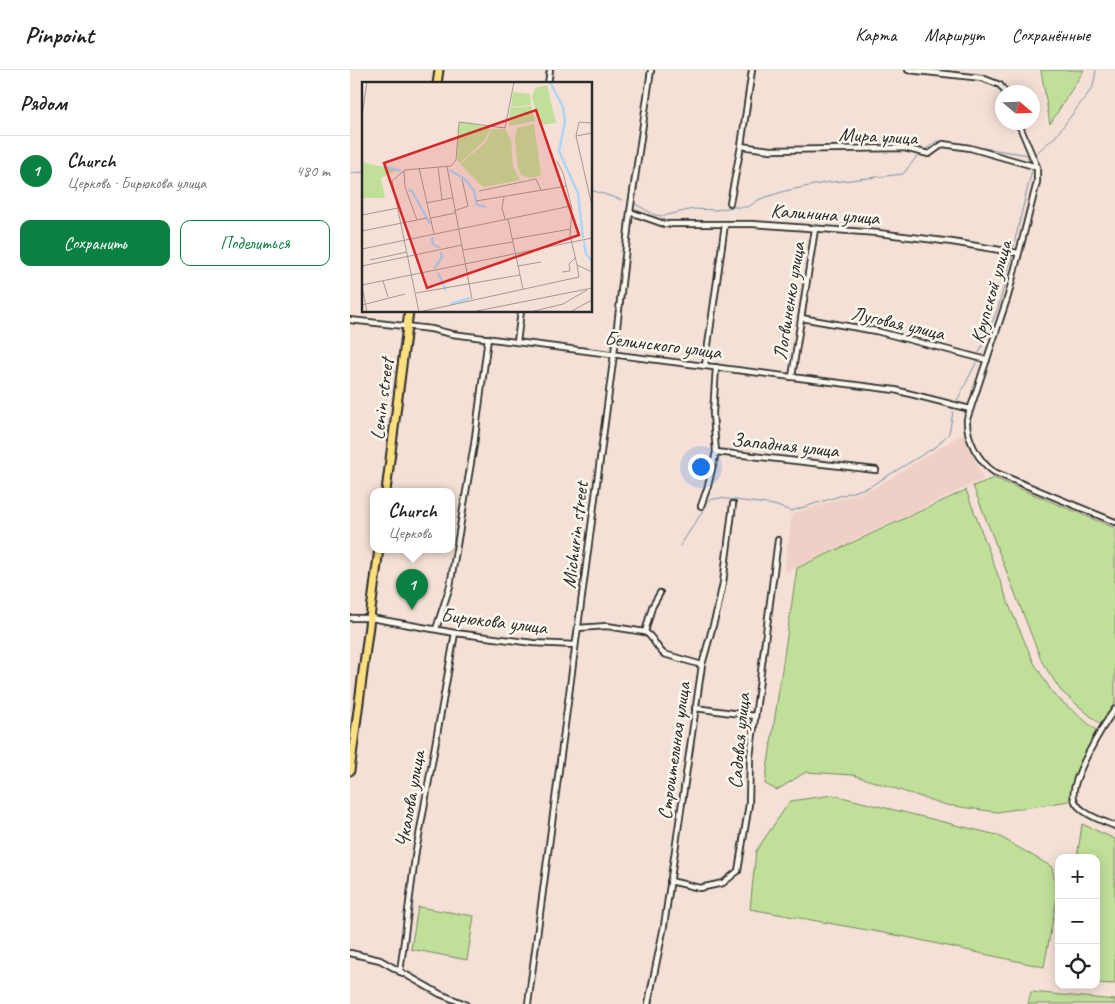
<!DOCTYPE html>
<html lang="ru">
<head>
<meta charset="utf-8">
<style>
	body { margin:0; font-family:Caveat,sans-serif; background:#f2f2f2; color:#202124 }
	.controls { position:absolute; right:15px; bottom:15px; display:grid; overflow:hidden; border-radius:10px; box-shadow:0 2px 12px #0003 }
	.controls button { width:45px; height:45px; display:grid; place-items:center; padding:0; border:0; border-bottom:1px solid #e0e0e0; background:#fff; color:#202124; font:25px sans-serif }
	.compass { position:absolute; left:645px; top:15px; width:45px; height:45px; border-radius:50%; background:#fff; box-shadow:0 2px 12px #0003; rotate:109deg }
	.you { position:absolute; left:350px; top:396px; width:18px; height:18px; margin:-12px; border:4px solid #fff; border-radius:50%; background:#1a73e8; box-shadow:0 0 0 8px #1a73e833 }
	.badge { display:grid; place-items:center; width:32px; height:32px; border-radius:50%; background:#0b8043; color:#fff; font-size:16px; font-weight:700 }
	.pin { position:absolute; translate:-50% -41px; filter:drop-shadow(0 1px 2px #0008) }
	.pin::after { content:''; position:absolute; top:26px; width:18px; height:15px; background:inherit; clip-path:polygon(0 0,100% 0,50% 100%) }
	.popup { position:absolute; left:20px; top:418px; width:85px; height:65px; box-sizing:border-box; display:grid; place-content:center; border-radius:10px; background:#fff; filter:drop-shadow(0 1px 4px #0005); font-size:16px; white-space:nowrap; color:#757577 }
	.popup b { font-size:19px; color:#202124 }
	.popup::after { content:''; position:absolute; left:50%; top:100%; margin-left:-10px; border:10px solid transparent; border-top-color:#fff }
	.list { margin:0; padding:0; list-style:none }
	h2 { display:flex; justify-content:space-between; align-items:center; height:65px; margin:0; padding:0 20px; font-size:21px }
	h2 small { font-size:16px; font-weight:400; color:#757577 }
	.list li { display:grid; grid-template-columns:32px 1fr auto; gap:15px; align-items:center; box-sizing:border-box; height:70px; padding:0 20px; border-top:1px solid #e0e0e0 }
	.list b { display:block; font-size:19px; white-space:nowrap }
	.list p { margin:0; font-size:16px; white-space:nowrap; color:#757577 }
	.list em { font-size:16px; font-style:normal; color:#757577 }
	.actions { display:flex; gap:10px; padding:15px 20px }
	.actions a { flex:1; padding:11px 0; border:1px solid #0b8043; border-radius:10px; text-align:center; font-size:18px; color:#0b8043 }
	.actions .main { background:#0b8043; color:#fff }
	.icon { flex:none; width:28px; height:28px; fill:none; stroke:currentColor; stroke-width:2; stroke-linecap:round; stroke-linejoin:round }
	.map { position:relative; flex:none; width:765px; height:934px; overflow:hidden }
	header { display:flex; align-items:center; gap:30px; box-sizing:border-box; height:70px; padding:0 25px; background:#fff; border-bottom:1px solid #e0e0e0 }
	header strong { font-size:24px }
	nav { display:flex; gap:28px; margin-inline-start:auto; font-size:18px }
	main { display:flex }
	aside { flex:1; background:#fff }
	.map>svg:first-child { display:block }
	.built { fill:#efd0c6 }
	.green { fill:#c0e099; stroke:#768662 }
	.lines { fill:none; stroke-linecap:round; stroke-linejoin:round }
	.stream { stroke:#7991a5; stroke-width:1 }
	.minor-casing { stroke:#2b2b2b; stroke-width:8 }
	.primary-casing { stroke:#2b2b2b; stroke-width:11 }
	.minor { stroke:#fbf7ec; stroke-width:4.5 }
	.primary { stroke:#fce080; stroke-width:7 }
	.labels { text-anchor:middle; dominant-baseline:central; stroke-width:5; stroke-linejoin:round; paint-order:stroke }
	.street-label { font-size:20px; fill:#2b2b2b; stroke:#fbf7ec }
	.inset-river { fill:none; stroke:#add5f7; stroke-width:2.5 }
	.inset-road { fill:none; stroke:#a49892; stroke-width:1 }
	.view { fill:#d62828; fill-opacity:0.15; stroke:#d62828; stroke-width:2.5 }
	.inset-edge { fill:none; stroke:#2b2b2b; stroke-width:2.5 }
</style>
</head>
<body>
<header>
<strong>Pinpoint</strong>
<nav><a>Карта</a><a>Маршрут</a><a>Сохранённые</a></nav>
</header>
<main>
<aside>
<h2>Рядом<small></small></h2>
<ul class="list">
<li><span class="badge">1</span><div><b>Сhurch</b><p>Церковь · Бирюкова улица</p></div><em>480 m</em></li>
</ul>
<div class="actions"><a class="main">Сохранить</a><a>Поделиться</a></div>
</aside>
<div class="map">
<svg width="765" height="934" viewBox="0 0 765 934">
	<rect width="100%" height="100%" fill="#f4e0d6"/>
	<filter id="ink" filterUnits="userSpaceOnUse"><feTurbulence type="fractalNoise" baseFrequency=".02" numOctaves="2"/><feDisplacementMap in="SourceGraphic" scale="10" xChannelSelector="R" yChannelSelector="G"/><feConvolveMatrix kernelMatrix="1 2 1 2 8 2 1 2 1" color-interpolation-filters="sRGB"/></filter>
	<g filter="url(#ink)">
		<!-- built -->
		<path class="built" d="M 614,363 L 633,409 L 434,503 L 442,444 L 524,418 Z"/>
		<!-- green -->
		<g class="green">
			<path d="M 691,0 L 734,0 L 700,54 Z"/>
			<path d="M 644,408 L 765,458 L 765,633 L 750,654 L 711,621 L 692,592 L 623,416 Z"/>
			<path d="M 616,420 L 661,540 L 684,593 L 704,625 L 746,660 L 724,715 L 719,731 L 647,742 L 596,735 L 503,705 L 456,702 L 427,720 L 415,714 L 447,498 Z"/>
			<path d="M 483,725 L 647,765 L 702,797 L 707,827 L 694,897 L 556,867 L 400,839 L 406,781 L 440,731 Z"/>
			<path d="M 732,754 L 765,769 L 765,914 L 746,913 L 746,788 L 727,788 Z"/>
			<path d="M 68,837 L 124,846 L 117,890 L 61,879 Z"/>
			<path d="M 681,922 L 765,930 L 765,934 L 678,934 Z"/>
		</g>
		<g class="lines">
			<!-- stream -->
			<g class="stream">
				<path d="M 576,79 L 587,71 L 679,85"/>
				<path d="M 685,84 L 705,67 L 743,17 L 746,0"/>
				<path d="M 677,86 L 680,92"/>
				<path d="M 0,103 L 14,102"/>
				<path d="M 241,120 L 272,130"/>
				<path d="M 285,134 L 305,145 L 313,146 L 343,139 L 365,140 L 384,137 L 398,137 L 410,129 L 435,121 L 474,113 L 553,104 L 568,85"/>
				<path d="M 663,178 L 682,100"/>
				<path d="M 629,283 L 648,238 L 662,187"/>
				<path d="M 607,331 L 627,291"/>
				<path d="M 330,476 L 360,430 L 369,428 L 424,435 L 441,441 L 519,417 L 587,376 L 599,363 L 603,342"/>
			</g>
			<!-- minor casing -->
			<g class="minor-casing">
				<g id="minor">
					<path d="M 558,0 L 632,8 L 650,15 L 655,22"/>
					<path d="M 198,14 L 200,0"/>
					<path d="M 668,52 L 687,97 L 687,112 L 658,226 L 617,349 C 616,368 628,391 644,402 L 765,452"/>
					<path d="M 391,76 L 420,80 L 554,78 L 579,84 L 593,74 L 620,78 L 687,97"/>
					<path d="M 380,133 L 391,76 L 402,0"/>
					<path d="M 280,142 L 314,154 L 402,154 L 528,163 L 602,172 L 668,183"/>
					<path d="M 451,248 L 526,261 L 637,290"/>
					<path d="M 0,250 L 81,259 L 102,264 L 545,320 L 620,339"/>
					<path d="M 167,272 L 171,241"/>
					<path d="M 355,296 L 375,154"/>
					<path d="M 366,297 L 363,344 L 366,382 L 526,400"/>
					<path d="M 442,307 L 465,159"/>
					<path d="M 351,436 L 358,416 L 366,382"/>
					<path d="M 0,548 L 21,548 L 105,563 L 183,573 L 225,575"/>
					<path d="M 228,558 L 257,556 L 295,562 C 304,567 306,578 314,584 L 352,595"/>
					<path d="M 86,559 L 100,516 L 124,375 L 138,268"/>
					<path d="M 295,562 L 302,537 L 310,523"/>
					<path d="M 345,638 L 405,646"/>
					<path d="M 765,639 C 754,654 719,711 724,729 C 728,743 753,751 765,756"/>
					<path d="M 320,811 L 350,818 L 373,813 L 388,801 L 399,734 L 400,687 L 428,470"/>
					<path d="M 0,883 L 30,890 L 90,924 L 115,934"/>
					<path d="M 50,902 L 66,780 L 69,766 L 105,563"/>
					<path d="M 178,934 L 264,284 L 280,142 L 301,0"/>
					<path d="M 298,934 L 314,856 L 352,595 L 367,541 L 373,513 L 383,434"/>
				</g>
			</g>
			<!-- primary casing -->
			<g class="primary-casing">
				<g id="primary">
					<path d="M 87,14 L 89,0"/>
					<path d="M 36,421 L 59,241"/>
					<path d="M 0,701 L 29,479"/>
				</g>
			</g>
			<!-- minor -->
			<use href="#minor" class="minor"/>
			<!-- primary -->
			<use href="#primary" class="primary"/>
		</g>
	</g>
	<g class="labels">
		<!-- street labels -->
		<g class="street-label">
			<text transform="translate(528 66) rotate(3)">Мира улица</text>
			<text transform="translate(475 144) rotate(4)">Калинина улица</text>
			<text transform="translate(641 222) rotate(-74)">Крупской улица</text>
			<text transform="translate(439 231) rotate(-81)">Логвиненко улица</text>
			<text transform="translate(548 253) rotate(13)">Луговая улица</text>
			<text transform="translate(313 275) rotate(7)">Белинского улица</text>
			<text transform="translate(32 329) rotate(-83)">Lenin street</text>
			<text transform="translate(435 375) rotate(6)">Западная улица</text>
			<text transform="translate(225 465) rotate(-83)">Michurin street</text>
			<text transform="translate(144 551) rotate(7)">Бирюкова улица</text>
			<text transform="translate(389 671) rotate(-85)">Садовая улица</text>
			<text transform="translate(324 681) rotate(-82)">Строительная улица</text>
			<text transform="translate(60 729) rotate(-80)">Чкалова улица</text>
		</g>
	</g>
	<!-- overview -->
	<g transform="translate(12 12)">
		<rect width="230" height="230" fill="#f4e0d6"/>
		<path d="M 185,3 L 194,41 L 177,43 L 170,15 L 173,6 ZM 151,10 L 168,12 L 169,23 L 149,25 ZM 169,24 L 173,39 L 147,44 L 148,26 ZM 107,40 L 129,47 L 122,59 L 98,81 L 95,78 L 97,41 ZM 172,42 L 179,93 L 169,96 L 159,93 L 156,86 L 153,57 L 155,46 ZM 130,47 L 143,47 L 149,58 L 151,84 L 158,98 L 121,105 L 98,82 L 123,61 ZM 0,80 L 34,88 L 19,96 L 23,116 L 0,116 Z" fill="#c0e099"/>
		<path class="inset-river" d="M 188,0 L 201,25 L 203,40 L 197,69 L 216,111 L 221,156M 21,84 L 39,89M 87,88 L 103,97 L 112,109 L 115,123 L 124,125M 46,108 L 50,109 L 68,142M 70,155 L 71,162 L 78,166M 222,159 L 224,172 L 230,179M 73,186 L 80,175 L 79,170M 76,191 L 84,208M 88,222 L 108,216"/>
		<path class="inset-road" d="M 0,34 L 5,0M 230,41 L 217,40 L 214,54 L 230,124M 214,54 L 230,51M 195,79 L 201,91 L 210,127 L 208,153 L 215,183 L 230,190M 76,85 L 80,118M 85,85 L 110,217M 57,86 L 72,152M 42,88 L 43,105 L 55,138M 117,109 L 174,97 L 179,108M 142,115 L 140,126 L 143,137M 114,119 L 205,104M 64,121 L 90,116M 92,129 L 106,124 L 100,97M 0,133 L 36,126M 69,136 L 93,131M 146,137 L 161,207M 0,149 L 65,136M 151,157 L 209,147M 0,167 L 209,124M 101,168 L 151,160M 8,178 L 45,170M 0,184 L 100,163M 156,184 L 179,180M 200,190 L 208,189 L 207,182 L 213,176M 21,199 L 26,215M 0,203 L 230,156M 0,204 L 5,230M 54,211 L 158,193M 0,223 L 43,212M 115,229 L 230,206M 57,230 L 30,99 L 43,88 L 89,84 L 94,78 L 97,40 L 143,46 L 152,0M 57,230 L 217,195 L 215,183M 168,230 L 201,222 L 225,208M 208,230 L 230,218"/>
		<path class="view" d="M 174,28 L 217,153 L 65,206 L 22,81 Z"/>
		<rect width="230" height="230" class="inset-edge"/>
	</g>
</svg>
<div class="controls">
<button>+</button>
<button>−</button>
<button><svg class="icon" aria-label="locate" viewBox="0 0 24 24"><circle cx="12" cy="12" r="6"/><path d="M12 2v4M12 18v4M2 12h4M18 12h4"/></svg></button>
</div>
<svg class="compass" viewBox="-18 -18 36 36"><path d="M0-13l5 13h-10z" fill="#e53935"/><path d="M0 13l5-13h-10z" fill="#757577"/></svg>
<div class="you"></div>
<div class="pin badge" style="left:62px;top:540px">1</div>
<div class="popup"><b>Сhurch</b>Церковь</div>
</div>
</main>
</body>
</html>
